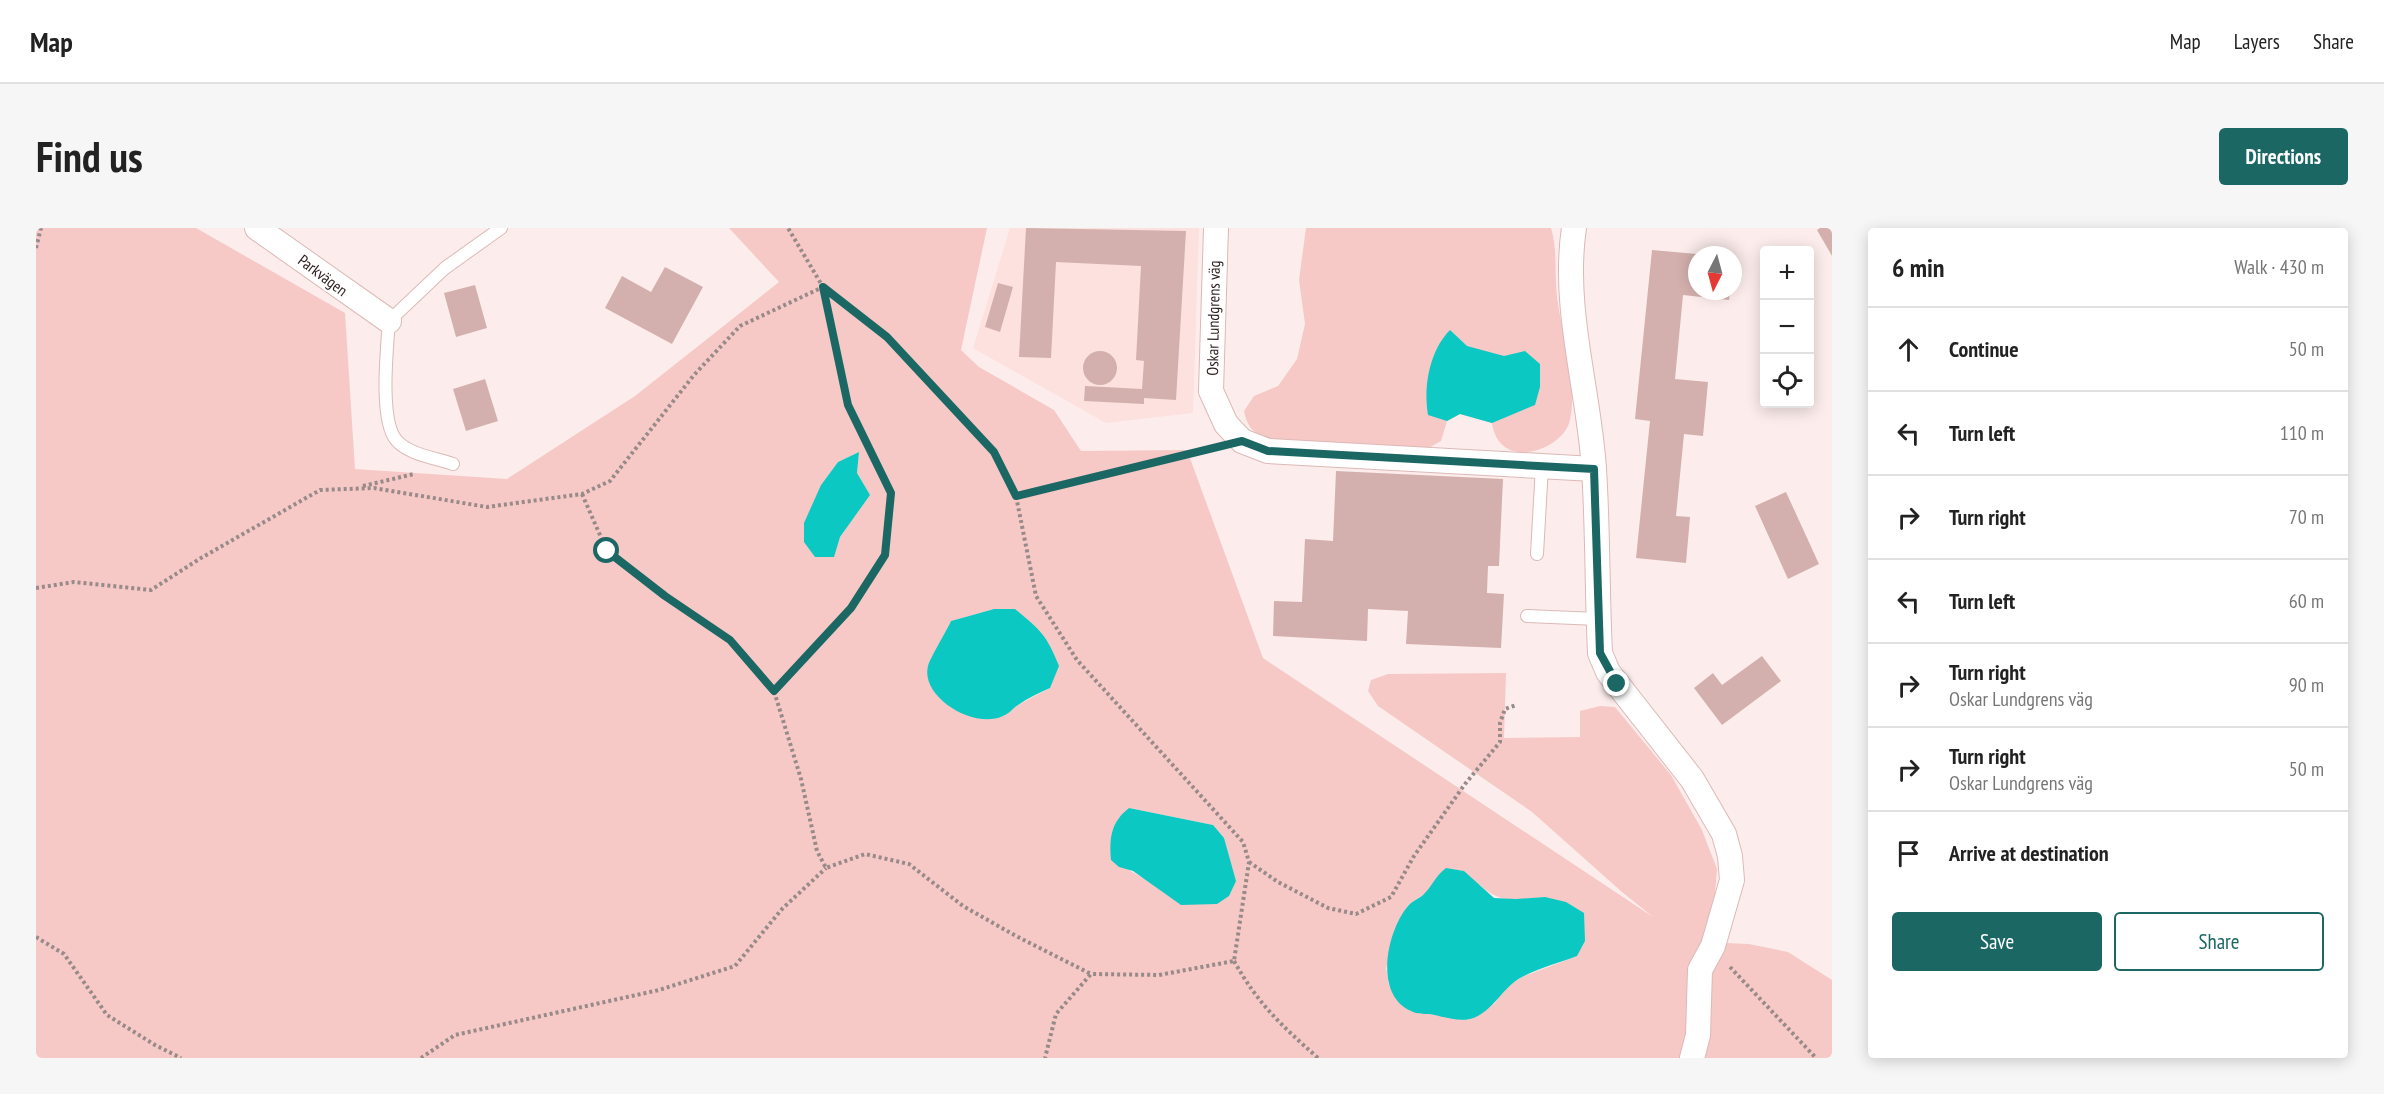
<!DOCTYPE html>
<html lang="en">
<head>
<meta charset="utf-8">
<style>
	body { margin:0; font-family:"PT Sans Narrow",sans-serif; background:#f6f6f6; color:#222 }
	.controls { position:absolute; right:18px; top:18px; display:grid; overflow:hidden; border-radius:6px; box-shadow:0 3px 15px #0003 }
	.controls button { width:54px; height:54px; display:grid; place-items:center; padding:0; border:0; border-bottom:2px solid #e0e0e0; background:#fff; color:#222; font:30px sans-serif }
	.compass { position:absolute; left:1652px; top:18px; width:54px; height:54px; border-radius:50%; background:#fff; box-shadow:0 3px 15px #0003; rotate:186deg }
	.stop { position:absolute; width:18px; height:18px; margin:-14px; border:4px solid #1b6764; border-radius:50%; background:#fff }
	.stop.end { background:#1b6764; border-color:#fff; box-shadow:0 2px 6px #0008 }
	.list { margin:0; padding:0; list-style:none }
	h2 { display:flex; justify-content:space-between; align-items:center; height:78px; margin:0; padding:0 24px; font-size:26px }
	h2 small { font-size:20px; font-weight:400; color:#767676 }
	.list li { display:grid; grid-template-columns:39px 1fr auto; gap:18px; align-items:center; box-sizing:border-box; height:84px; padding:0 24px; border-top:2px solid #e0e0e0 }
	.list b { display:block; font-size:22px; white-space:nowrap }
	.list p { margin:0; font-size:20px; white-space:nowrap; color:#767676 }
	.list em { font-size:20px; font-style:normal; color:#767676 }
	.actions { display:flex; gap:12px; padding:18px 24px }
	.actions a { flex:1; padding:14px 0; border:2px solid #1b6764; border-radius:6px; text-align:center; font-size:21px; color:#1b6764 }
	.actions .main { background:#1b6764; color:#fff }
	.icon { flex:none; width:33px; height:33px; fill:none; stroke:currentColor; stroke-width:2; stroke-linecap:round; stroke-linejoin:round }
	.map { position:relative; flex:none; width:1796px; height:830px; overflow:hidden; border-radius:6px }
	header { display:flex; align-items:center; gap:36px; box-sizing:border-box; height:84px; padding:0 30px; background:#fff; border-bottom:2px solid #e0e0e0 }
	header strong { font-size:28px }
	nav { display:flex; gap:33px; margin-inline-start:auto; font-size:21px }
	.intro { display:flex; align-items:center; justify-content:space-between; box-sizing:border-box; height:144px; padding:0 36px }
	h1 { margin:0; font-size:42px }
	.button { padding:15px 27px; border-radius:6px; background:#1b6764; color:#fff; font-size:21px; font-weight:700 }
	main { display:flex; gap:36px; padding:0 36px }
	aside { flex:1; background:#fff; border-radius:6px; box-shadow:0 3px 15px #0003 }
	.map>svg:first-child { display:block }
	.built { fill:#fce1de }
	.green { fill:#f6c9c6; fill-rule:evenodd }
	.water { fill:#0bc9c2 }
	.building { fill:#d3b0ad }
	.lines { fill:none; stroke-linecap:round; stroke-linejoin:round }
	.service-casing { stroke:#dcb9b6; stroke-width:14 }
	.minor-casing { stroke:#dcb9b6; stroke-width:26 }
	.path { stroke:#988a89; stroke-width:4; stroke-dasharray:3 3; stroke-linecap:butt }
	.service { stroke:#fff; stroke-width:12 }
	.minor { stroke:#fff; stroke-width:24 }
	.route { stroke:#1b6764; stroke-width:8 }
	.labels { text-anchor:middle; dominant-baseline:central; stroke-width:4.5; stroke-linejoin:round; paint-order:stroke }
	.street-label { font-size:16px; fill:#2b1e1d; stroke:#fff }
</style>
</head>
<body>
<header>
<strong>Map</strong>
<nav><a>Map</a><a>Layers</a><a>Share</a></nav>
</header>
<div class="intro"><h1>Find us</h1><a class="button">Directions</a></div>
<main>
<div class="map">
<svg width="1796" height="830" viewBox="0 0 1796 830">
	<rect width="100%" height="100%" fill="#fcedec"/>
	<!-- built -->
	<path class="built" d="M 974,0 L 1163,0 L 1157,185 L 1070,195 L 937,120 Z"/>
	<!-- green -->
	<g class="green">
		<path d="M 0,0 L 160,0 L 309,85 L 319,241 L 471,251 L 599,168 L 743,54 L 693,0 L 951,0 L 925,122 L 943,139 L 1018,182 L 1045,223 L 1151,222 L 1227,430 L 1617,689 L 1586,664 L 1496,584 L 1342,478 L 1332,463 L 1335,452 L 1352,446 L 1470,445 L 1468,510 L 1544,509 L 1544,483 L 1564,478 L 1579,479 L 1635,547 L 1666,602 L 1681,641 L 1677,690 L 1666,714 L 1713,716 L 1752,724 L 1796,752 L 1796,830 L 0,830 ZM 823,224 L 821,245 L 833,267 L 804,309 L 785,257 L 802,234 ZM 958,381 L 1014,460 L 982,477 L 968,488 L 892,439 L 915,393 ZM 1093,580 L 1177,597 L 1200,653 L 1116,655 L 1075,632 C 1073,610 1075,594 1093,580 ZM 1444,657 C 1465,677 1481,671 1509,669 L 1541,728 L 1486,749 L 1468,761 L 1459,775 L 1432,792 L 1375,783 L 1363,773 L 1353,757 L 1350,740 L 1372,677 L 1388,666 Z"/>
		<path d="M 1270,0 L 1515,0 C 1522,22 1518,45 1521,69 C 1526,108 1542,153 1534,192 C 1528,222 1463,245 1456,195 L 1424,186 L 1411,193 L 1405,213 L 1389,222 L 1229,211 C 1216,203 1211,198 1208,183 L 1218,168 L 1242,158 L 1261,131 L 1269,96 L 1263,52 Z"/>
	</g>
	<!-- water -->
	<g class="water">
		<path d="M 1414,102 L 1431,118 L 1468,128 L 1489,123 L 1504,136 L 1504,159 L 1499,177 L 1456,195 L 1424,186 L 1411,193 L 1392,187 C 1387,158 1394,122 1414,102 Z"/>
		<path d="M 823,224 L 821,245 L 834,267 L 804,309 L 798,329 L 779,329 L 768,314 L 768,295 L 785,257 L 802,234 Z"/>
		<path d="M 958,381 L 979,381 C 1005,403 1010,406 1023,438 L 1014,460 C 1003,465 992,470 982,477 C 977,480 973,486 967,488 C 938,502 884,469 892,438 C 894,430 910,404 915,393 Z"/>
		<path d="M 1093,580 L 1177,597 L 1188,610 L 1200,653 L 1193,668 L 1181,676 L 1145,677 L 1097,643 L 1083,639 L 1075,632 C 1073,610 1075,594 1093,580 Z"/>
		<path d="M 1410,640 L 1428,643 L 1458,670 L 1480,671 L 1509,669 L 1530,674 L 1548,685 L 1549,713 L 1541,728 C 1523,735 1503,740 1486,749 C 1465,760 1457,785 1434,791 C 1422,794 1405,788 1393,786 C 1388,786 1380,786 1375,783 C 1337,766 1351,703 1372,678 C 1376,673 1382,671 1387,667 C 1396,659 1399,648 1410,640 Z"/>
	</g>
	<!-- building -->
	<g class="building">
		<path d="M 990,0 L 1150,3 L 1140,172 L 1108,170 L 1108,176 L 1048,173 L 1049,158 L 1106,161 L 1108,133 L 1100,132 L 1105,38 L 1020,34 L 1015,130 L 983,129 Z"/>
		<path d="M 1784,0 L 1796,0 L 1796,28 L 1781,2 Z"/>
		<path d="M 1616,22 L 1661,26 L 1661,63 L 1694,63 L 1693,72 L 1647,67 L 1639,151 L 1672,154 L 1667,208 L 1648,206 L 1640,288 L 1654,289 L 1650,335 L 1600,330 L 1614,193 L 1599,191 Z"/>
		<path d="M 629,39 L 667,59 L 636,116 L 569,80 L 586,48 L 615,64 Z"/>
		<path d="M 962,55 L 977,59 L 964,104 L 949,99 Z"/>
		<path d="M 439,57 L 451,100 L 420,109 L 408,65 Z"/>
		<circle cx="1064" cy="140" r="17"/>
		<path d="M 449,151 L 462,193 L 430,203 L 417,161 Z"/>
		<path d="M 1300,243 L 1467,251 L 1463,338 L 1452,338 L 1451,365 L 1468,366 L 1465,420 L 1370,416 L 1372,383 L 1332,381 L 1331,413 L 1237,408 L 1238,373 L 1266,374 L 1269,311 L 1297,313 Z"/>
		<path d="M 1750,264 L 1783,336 L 1752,351 L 1719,278 Z"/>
		<path d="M 1726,428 L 1745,453 L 1686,497 L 1658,460 L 1677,445 L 1686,457 Z"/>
	</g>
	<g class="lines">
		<!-- service casing -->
		<g class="service-casing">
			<g id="service">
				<path d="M 417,236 C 400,230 368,226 358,209 C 344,185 351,121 353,93 L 409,40 L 465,0"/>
				<path d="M 1501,326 L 1506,238"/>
				<path d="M 1491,388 L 1562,391"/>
			</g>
		</g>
		<!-- minor casing -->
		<g class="minor-casing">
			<g id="minor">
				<path d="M 221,0 L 353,93"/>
				<path d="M 1180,0 L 1175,163 L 1190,196 L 1206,213 L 1232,223 L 1558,241"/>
				<path d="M 1538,0 C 1526,80 1553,162 1558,241 C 1562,302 1561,364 1564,425 L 1572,444 L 1656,551 L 1688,606 L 1694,628 L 1696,652 L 1677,718 L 1664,742 L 1662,807 L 1656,830"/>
			</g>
		</g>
		<!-- path -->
		<g class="path">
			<path d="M 0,20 L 5,0"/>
			<path d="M 787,59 L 851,109 L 958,224 L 980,268 L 1000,368 L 1041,432 L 1207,614 L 1213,634 L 1198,733 L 1123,747 L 1055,746 L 1020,786 L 1009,830"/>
			<path d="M 327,258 L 378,246"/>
			<path d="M 546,266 L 571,323 L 629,368 L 694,412 L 738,463 L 765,551 L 781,623 L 790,640 L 829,626 L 873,636 L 927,678 L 980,708 L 1055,746"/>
			<path d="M 980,268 L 1179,220"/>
			<path d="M 0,360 L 38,354 L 115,362 L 165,330 L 284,262 L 338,260 L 451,279 L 546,266 L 574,253 L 658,147 L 704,98 L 787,59"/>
			<path d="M 738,463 L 815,380 L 849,327 L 855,265 L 812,177 L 787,59 L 752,0"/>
			<path d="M 1213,634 L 1242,654 L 1292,680 L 1320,686 L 1355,669 L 1378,628 L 1429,556 L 1464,514 L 1464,495 L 1469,481 L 1480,477"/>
			<path d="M 0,709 L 28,726 L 71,787 L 119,817 L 145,830"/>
			<path d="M 1198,733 C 1222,776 1245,797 1282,830"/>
			<path d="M 1694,739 L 1780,830"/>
			<path d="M 385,830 L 419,807 L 623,762 L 699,738 L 746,681 L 790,640"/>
		</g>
		<!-- service -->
		<use href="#service" class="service"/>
		<!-- minor -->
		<use href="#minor" class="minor"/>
	</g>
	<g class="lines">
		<!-- route -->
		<path class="route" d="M 571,323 L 629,368 L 694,412 L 738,463 L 815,380 L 849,327 L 855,265 L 812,177 L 787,59 L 851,109 L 958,224 L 980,268 L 1206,213 L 1232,223 L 1558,241 L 1564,425 L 1581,456"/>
	</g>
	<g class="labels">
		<!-- street labels -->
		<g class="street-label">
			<text transform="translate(287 47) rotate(37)">Parkvägen</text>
			<text transform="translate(1177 90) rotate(-89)">Oskar Lundgrens väg</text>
		</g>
	</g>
</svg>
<div class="controls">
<button>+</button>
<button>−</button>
<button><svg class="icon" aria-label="locate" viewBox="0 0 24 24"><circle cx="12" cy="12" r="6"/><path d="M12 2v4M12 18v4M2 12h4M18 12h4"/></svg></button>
</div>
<svg class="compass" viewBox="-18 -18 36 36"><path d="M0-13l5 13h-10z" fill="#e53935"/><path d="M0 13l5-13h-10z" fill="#767676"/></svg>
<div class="stop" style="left:571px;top:323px"></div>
<div class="stop end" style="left:1581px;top:456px"></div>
</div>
<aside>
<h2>6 min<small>Walk · 430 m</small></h2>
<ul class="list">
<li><svg class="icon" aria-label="ahead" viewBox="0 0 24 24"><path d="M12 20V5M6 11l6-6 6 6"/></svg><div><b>Continue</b></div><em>50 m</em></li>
<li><svg class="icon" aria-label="left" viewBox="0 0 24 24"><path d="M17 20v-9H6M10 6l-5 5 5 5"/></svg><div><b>Turn left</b></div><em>110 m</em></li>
<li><svg class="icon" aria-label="right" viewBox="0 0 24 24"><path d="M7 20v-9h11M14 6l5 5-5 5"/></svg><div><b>Turn right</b></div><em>70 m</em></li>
<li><svg class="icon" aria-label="left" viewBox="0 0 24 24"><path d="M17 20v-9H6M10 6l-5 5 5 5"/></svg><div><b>Turn left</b></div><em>60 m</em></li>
<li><svg class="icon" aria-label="right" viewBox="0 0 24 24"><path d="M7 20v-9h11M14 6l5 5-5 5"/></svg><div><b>Turn right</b><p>Oskar Lundgrens väg</p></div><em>90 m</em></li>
<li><svg class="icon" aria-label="right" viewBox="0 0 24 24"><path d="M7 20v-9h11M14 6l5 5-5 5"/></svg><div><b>Turn right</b><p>Oskar Lundgrens väg</p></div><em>50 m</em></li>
<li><svg class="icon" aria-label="arrive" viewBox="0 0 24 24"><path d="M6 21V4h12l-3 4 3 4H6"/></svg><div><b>Arrive at destination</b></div></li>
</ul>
<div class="actions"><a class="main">Save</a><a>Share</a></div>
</aside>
</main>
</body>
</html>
